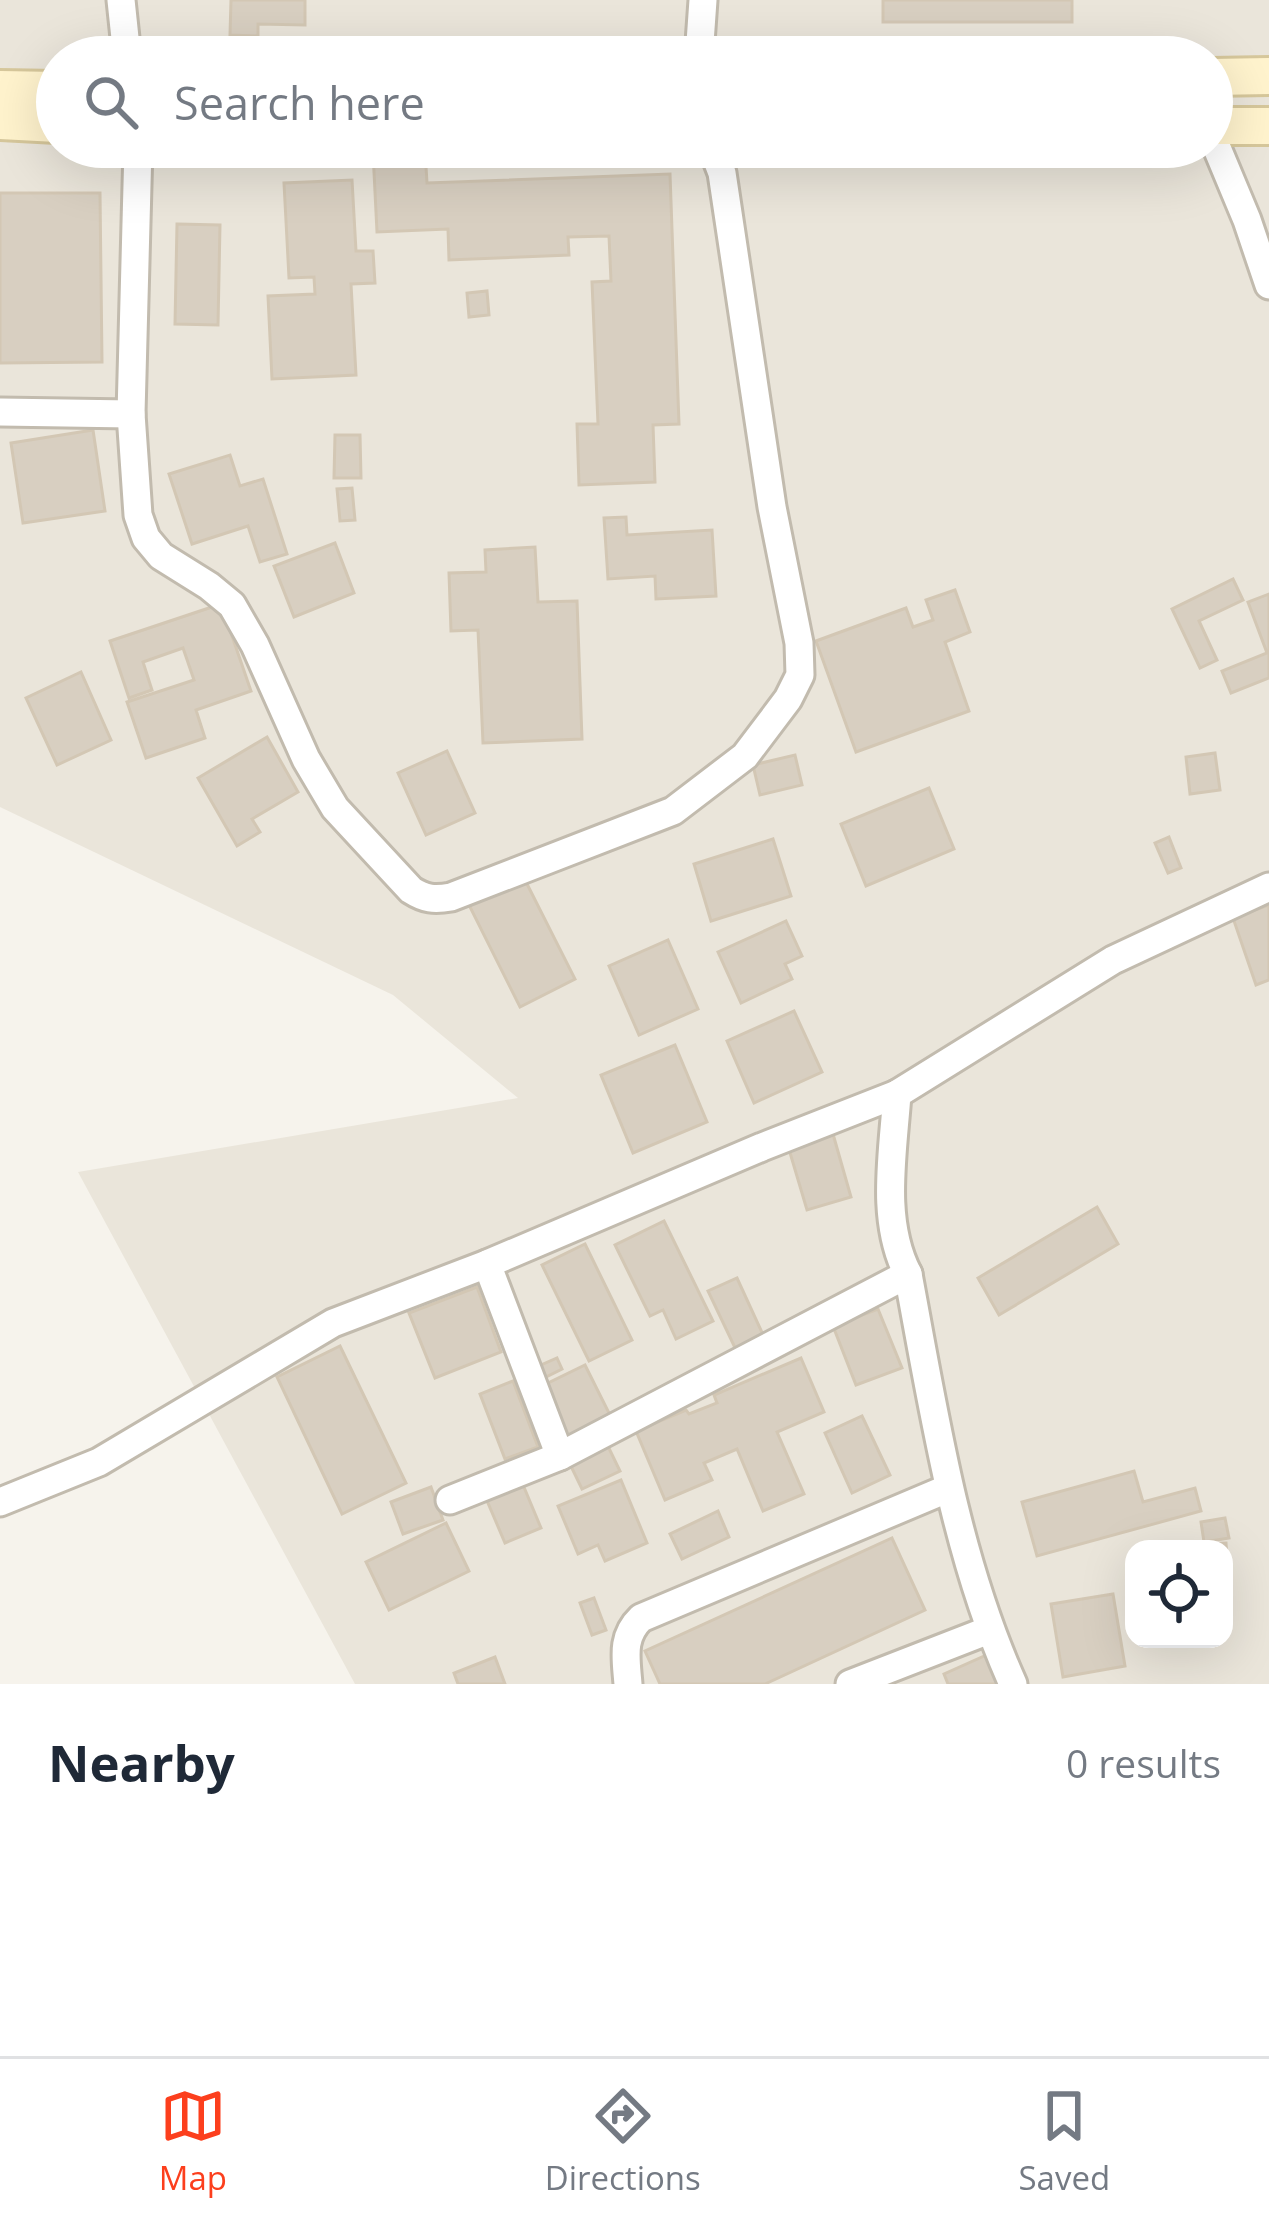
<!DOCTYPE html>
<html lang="en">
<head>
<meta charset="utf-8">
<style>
	body { margin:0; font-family:"Open Sans",sans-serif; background:#f6f6f7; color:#1f2937 }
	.controls { position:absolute; right:36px; bottom:36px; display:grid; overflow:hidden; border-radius:24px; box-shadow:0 12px 48px #0002 }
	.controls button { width:108px; height:108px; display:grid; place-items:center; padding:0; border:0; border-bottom:3px solid #e0e1e3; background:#fff; color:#1f2937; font:60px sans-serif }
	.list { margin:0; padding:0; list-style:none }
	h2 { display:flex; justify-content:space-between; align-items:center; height:156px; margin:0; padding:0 48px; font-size:51px }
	h2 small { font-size:39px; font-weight:400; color:#747a83 }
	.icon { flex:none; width:66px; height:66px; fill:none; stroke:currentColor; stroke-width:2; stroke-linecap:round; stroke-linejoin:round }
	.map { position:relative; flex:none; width:1269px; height:1684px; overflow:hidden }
	.search { position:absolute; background:#fff; box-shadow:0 12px 48px #0002; left:36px; right:36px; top:36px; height:132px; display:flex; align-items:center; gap:30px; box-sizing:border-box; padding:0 42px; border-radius:66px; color:#747a83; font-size:45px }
	.sheet { height:372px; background:#fff }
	nav { display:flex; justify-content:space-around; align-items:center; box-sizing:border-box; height:168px; border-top:3px solid #e0e1e3; background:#fff; font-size:33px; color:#747a83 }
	nav a { display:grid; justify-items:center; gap:6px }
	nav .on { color:#fc3f1d }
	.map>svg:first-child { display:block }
	.residential { fill:#eae5da; fill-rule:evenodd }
	.building { fill:#d8cfc1; stroke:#d3c7b4; stroke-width:3 }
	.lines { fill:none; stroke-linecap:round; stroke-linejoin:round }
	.street-casing { stroke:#c2bbae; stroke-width:33 }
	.secondary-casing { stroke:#d6c79b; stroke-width:42 }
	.street { stroke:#fff; stroke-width:27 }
	.secondary { stroke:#fff3cd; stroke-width:36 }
</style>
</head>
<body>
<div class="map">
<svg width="1269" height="1684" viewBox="0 0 1269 1684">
	<rect width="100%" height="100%" fill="#f6f3ec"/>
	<!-- residential -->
	<path class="residential" d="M 0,0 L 1269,0 L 1269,1684 L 355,1684 L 78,1172 L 518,1098 L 393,995 L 0,807 ZM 57,57 L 1212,57 L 1212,147 L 57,147 ZM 1134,1549 L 1224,1549 L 1224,1639 L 1134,1639 Z"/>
	<!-- building -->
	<g class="building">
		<path d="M 231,0 L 305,0 L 305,25 L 258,24 L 258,36 L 230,35 Z"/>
		<rect x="883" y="0" width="189" height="22"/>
		<path d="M 425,150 L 427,183 L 670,174 L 679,424 L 653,425 L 655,482 L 579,485 L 577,424 L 598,424 L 592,282 L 611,281 L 609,236 L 568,237 L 569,255 L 449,260 L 448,229 L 377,232 L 373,152 Z"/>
		<path d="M 352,180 L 356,251 L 373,251 L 375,283 L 351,284 L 356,375 L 272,379 L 268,296 L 315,294 L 314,277 L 289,278 L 284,183 Z"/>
		<path d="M 0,193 L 100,193 L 102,362 L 0,363 Z"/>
		<path d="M 177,224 L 220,225 L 218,325 L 175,324 Z"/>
		<path d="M 487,291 L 489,315 L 469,317 L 467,293 Z"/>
		<path d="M 93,430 L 105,511 L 23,523 L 11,443 Z"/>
		<path d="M 335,435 L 360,435 L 361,478 L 334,478 Z"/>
		<path d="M 230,455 L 240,486 L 263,479 L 287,554 L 260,562 L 248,526 L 192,544 L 169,474 Z"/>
		<path d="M 352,488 L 355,520 L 340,521 L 337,489 Z"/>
		<path d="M 626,517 L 627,535 L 712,530 L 716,596 L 656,599 L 655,576 L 608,579 L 604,518 Z"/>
		<path d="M 335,543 L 354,593 L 294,617 L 274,566 Z"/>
		<path d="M 535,547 L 538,602 L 577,601 L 582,739 L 483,743 L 478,630 L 451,631 L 449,573 L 486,572 L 485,550 Z"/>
		<path d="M 1233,579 L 1243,600 L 1199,621 L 1217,660 L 1200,668 L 1172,609 Z"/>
		<path d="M 955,590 L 970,632 L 945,642 L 969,711 L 856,752 L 816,641 L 906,608 L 913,627 L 933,620 L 926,600 Z"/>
		<path d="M 1269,594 L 1269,678 L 1231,693 L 1222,671 L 1267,653 L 1248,602 Z"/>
		<path d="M 221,604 L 251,691 L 196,710 L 205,738 L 146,758 L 127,702 L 194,680 L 183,648 L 143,662 L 152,690 L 129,698 L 110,641 Z"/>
		<path d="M 81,672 L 111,740 L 57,765 L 26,698 Z"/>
		<path d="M 267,737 L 298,792 L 252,819 L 260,832 L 237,846 L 198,778 Z"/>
		<path d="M 447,751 L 475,813 L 426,835 L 398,773 Z"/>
		<path d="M 1215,753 L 1220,790 L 1190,794 L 1186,757 Z"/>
		<path d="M 795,755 L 802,785 L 760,795 L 753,765 Z"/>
		<path d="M 929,788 L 954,849 L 866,886 L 841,824 Z"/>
		<path d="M 1169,837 L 1181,868 L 1168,873 L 1155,843 Z"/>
		<path d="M 773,839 L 791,896 L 711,921 L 694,864 Z"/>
		<path d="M 524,878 L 575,979 L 520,1007 L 469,905 Z"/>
		<path d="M 1269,905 L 1269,980 L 1256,985 L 1233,918 Z"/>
		<path d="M 786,921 L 802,956 L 785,964 L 792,979 L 741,1003 L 718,952 Z"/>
		<path d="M 668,940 L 698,1009 L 639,1035 L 609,966 Z"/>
		<path d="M 794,1011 L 822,1072 L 754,1103 L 727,1041 Z"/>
		<path d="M 675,1045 L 707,1122 L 633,1153 L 601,1075 Z"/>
		<path d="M 833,1134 L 851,1197 L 807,1210 L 788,1146 Z"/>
		<path d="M 1097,1207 L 1118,1244 L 999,1315 L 978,1278 Z"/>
		<path d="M 664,1221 L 713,1321 L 676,1339 L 663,1310 L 650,1316 L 615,1245 Z"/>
		<path d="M 585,1244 L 632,1340 L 589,1361 L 542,1265 Z"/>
		<path d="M 737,1278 L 765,1339 L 737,1352 L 708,1291 Z"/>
		<path d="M 477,1287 L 501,1352 L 435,1378 L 409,1313 Z"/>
		<path d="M 878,1309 L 902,1368 L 856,1385 L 833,1326 Z"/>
		<path d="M 340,1346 L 406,1483 L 342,1514 L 277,1377 Z"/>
		<path d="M 557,1358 L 562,1369 L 538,1381 L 532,1369 Z"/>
		<path d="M 801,1358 L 824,1412 L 777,1432 L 804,1494 L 763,1511 L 737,1449 L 704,1463 L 712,1480 L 665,1500 L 636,1431 L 686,1410 L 689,1414 L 717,1403 L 714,1395 Z"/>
		<path d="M 585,1365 L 610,1415 L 566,1437 L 542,1386 Z"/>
		<path d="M 513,1381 L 538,1447 L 505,1459 L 480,1394 Z"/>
		<path d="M 862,1416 L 890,1475 L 852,1493 L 825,1433 Z"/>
		<path d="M 604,1438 L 620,1471 L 582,1489 L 566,1456 Z"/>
		<path d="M 1134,1471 L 1143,1502 L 1195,1488 L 1201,1511 L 1037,1556 L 1022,1502 Z"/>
		<path d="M 521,1480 L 541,1528 L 505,1543 L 485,1496 Z"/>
		<path d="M 621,1480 L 647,1543 L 605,1561 L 598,1545 L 578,1554 L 558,1506 Z"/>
		<path d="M 431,1487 L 443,1520 L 403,1534 L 391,1502 Z"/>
		<path d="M 718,1511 L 729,1537 L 682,1559 L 670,1534 Z"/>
		<path d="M 1225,1518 L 1229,1538 L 1204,1542 L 1201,1522 Z"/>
		<path d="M 446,1523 L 469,1571 L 389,1610 L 366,1562 Z"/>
		<path d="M 892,1538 L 925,1610 L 765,1684 L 660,1684 L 645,1651 Z"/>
		<path d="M 1226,1543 L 1229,1585 L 1224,1585 L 1224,1549 L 1206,1549 L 1206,1544 Z"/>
		<path d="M 1113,1594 L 1125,1666 L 1063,1677 L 1051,1604 Z"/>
		<path d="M 594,1598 L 606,1630 L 592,1635 L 580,1603 Z"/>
		<path d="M 991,1653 L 1004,1684 L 948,1684 L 944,1674 Z"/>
		<path d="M 495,1657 L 505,1684 L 458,1684 L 454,1673 Z"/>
	</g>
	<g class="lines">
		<!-- street casing -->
		<g class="street-casing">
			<g id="street">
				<path d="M 121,0 L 127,57"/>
				<path d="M 699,57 L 703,0"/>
				<path d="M 1212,136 L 1247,220 L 1269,285"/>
				<path d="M 138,147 L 131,414 L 138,515 L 146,538 L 161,556 L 209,586 L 232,605 L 255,645 L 306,759 L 335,808 L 411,890 C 425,899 434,900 451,897 L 673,811 L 745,756 L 788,699 L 800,675 L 799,643 L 772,507 L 722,173 L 712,147"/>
				<path d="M 0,412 L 131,414"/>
				<path d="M 897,1094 C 893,1154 880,1220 908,1274 C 934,1413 955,1555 1013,1684"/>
				<path d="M 487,1264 L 560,1456"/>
				<path d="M 450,1500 L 560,1456 L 908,1274"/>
				<path d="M 0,1502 L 99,1462 L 333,1323 L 487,1264 L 762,1147 L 897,1094 L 1113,960 L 1269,887"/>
				<path d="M 628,1684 C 626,1658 621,1637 641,1618 L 949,1488"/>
				<path d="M 850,1684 L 989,1630"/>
			</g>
		</g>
		<!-- secondary casing -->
		<g class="secondary-casing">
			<g id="secondary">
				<path d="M 1212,77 L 1269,76"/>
				<path d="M 0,89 L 57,90"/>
				<path d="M 0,121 L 57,124"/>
				<path d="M 1212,126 L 1269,126"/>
			</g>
		</g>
		<!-- street -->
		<use href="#street" class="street"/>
		<!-- secondary -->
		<use href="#secondary" class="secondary"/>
	</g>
</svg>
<div class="controls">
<button><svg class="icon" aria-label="locate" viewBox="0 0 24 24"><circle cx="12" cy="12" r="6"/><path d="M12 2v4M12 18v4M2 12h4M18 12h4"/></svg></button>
</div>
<div class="search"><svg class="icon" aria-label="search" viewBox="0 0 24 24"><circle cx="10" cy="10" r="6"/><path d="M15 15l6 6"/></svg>Search here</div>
</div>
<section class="sheet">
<h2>Nearby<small>0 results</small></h2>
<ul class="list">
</ul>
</section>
<nav>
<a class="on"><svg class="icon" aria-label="map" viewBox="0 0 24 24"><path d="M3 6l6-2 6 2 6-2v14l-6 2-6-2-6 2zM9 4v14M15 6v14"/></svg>Map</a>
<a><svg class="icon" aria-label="directions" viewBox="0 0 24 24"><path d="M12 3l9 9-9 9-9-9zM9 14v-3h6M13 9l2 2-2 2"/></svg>Directions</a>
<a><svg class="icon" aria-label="saved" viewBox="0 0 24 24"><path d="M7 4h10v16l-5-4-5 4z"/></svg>Saved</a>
</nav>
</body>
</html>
